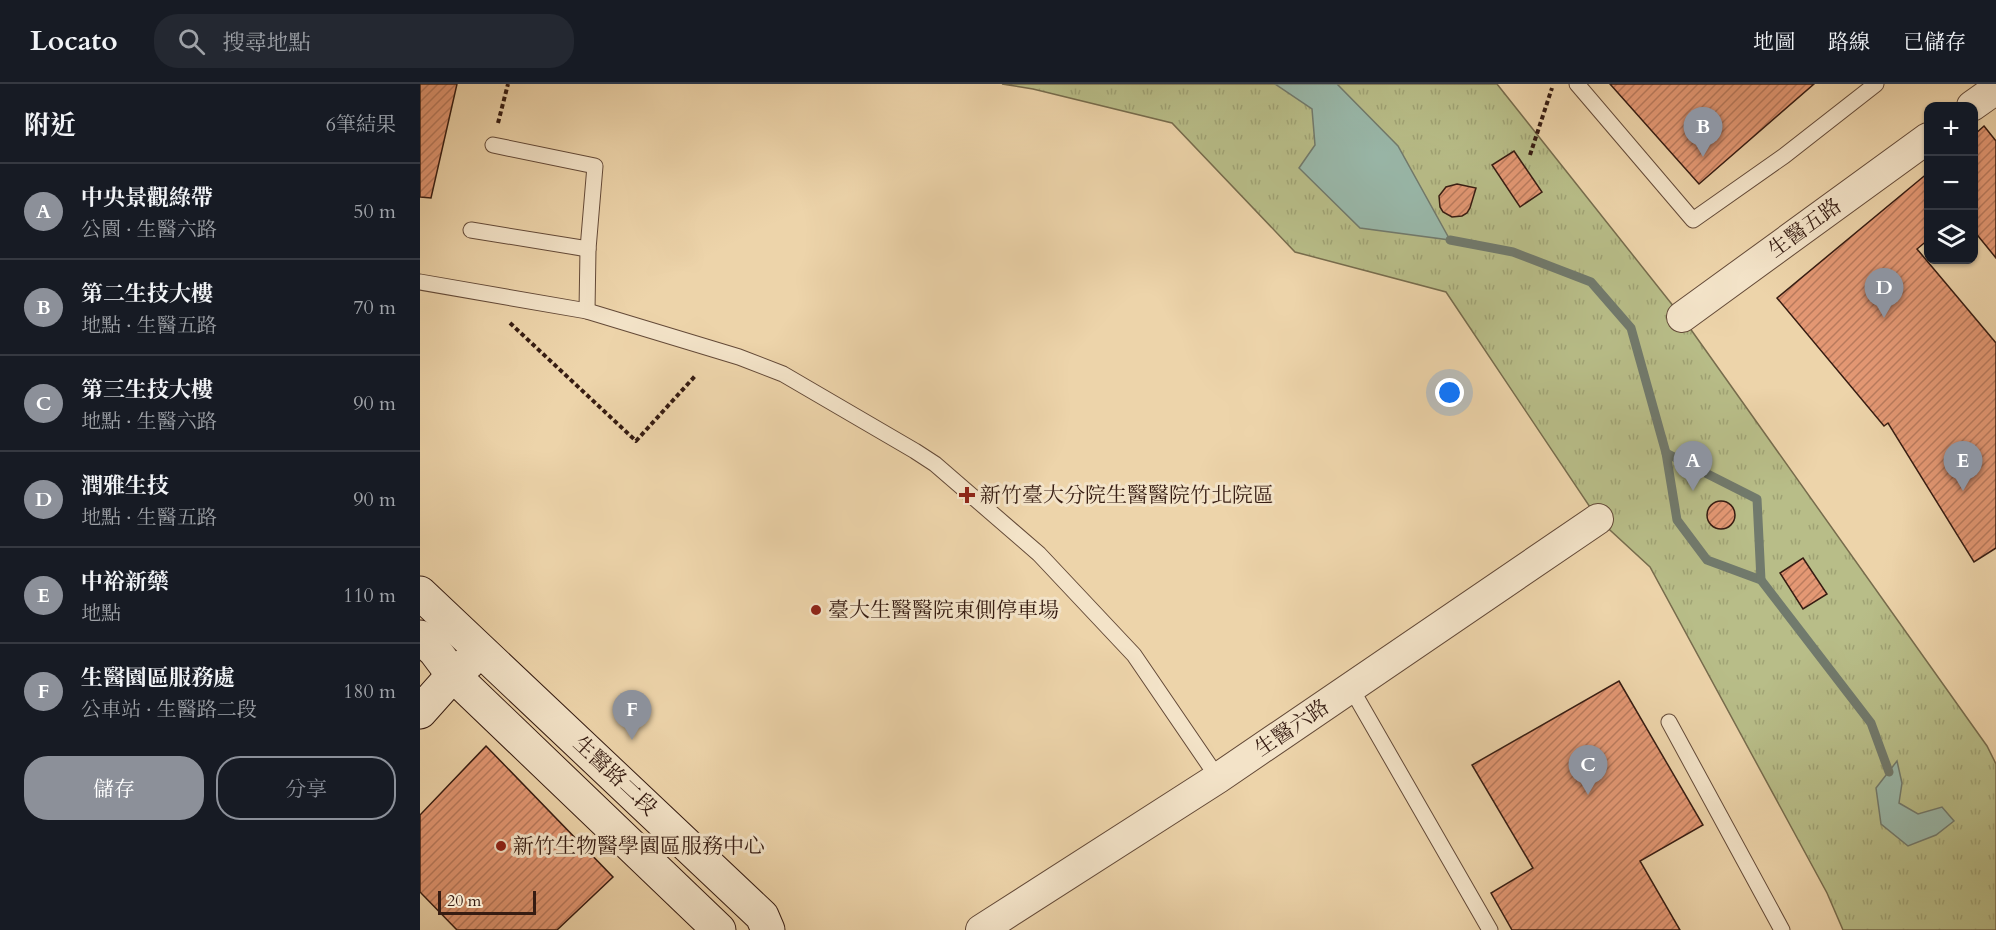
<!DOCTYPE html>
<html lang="zh-TW">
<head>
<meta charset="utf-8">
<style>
	body { margin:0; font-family:Cardo,"Noto Serif TC",serif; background:#242831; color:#f1f3f6 }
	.controls { position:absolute; right:18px; top:18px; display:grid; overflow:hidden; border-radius:12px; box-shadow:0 2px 4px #0004 }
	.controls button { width:54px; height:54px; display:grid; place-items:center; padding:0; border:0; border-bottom:2px solid #363941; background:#171b24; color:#f1f3f6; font:30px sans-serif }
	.scale { position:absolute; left:18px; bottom:15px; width:98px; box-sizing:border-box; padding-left:6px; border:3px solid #361c12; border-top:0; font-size:16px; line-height:21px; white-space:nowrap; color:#361c12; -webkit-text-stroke:4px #f3e3c8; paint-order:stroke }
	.you { position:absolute; left:1030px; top:309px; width:21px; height:21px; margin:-15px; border:4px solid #fff; border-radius:50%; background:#1a73e8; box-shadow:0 0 0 9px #1a73e833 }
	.badge { display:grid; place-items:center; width:39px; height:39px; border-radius:50%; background:#8c9099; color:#fff; font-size:20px; font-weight:700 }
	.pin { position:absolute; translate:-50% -50px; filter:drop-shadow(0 2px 3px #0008) }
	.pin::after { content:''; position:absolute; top:32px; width:21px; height:18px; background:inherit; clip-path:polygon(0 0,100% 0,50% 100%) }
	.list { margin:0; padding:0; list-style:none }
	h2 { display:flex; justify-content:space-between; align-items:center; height:78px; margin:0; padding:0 24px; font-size:26px }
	h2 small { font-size:20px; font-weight:400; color:#9ea1a6 }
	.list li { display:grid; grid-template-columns:39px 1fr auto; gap:18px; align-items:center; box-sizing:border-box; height:96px; padding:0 24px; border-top:2px solid #363941 }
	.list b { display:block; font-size:22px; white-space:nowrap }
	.list p { margin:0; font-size:20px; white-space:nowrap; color:#9ea1a6 }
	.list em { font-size:20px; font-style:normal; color:#9ea1a6 }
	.actions { display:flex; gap:12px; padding:18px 24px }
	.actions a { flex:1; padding:14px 0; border:2px solid #8c9099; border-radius:24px; text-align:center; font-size:21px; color:#8c9099 }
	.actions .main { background:#8c9099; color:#fff }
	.icon { flex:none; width:33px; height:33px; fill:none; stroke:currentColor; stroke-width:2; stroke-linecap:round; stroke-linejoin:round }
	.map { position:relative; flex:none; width:1576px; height:846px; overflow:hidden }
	header { display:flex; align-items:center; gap:36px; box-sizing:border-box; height:84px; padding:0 30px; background:#171b24; border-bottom:2px solid #363941 }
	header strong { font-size:28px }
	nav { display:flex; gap:33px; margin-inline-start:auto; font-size:21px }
	.search { width:420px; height:54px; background:#242831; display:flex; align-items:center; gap:15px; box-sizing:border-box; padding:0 21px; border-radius:24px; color:#9ea1a6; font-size:22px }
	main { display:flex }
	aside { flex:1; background:#171b24 }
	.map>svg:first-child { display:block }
	.park { fill:url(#park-tufts); stroke:#776c4d; stroke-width:1.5 }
	.water { fill:#99b8aa; stroke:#717a6d; stroke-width:1.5 }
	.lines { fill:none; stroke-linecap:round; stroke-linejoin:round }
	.stream { stroke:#717a6d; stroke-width:9 }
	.building { fill:url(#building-hatch); stroke:#361c12; stroke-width:1.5 }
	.lane-casing { stroke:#644a38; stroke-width:17 }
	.street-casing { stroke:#644a38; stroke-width:32 }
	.secondary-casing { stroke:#361c12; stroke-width:35 }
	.path { stroke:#361c12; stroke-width:4; stroke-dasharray:4.5 3; stroke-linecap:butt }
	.lane { stroke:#f3e3c8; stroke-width:15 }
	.street { stroke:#f3e3c8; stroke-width:30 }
	.secondary { stroke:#f3e3c8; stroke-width:33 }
	.poi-dot { fill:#8f2418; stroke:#f3e3c8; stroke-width:2 }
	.labels { text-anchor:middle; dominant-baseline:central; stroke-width:6; stroke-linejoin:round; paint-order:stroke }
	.street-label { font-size:21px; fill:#361c12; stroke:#f3e3c8 }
	.poi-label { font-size:21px; fill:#361c12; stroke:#f3e3c8; text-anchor:start }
</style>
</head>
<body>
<header>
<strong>Locato</strong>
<div class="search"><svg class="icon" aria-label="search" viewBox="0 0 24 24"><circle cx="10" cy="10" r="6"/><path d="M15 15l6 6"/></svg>搜尋地點</div>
<nav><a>地圖</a><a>路線</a><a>已儲存</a></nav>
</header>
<main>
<aside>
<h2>附近<small>6筆結果</small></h2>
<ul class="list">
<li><span class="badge">A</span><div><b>中央景觀綠帶</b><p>公園 · 生醫六路</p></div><em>50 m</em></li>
<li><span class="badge">B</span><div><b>第二生技大樓</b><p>地點 · 生醫五路</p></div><em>70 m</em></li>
<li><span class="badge">C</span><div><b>第三生技大樓</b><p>地點 · 生醫六路</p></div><em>90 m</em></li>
<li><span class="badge">D</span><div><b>潤雅生技</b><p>地點 · 生醫五路</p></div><em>90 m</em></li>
<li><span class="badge">E</span><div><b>中裕新藥</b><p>地點</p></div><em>110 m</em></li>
<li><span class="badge">F</span><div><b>生醫園區服務處</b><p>公車站 · 生醫路二段</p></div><em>180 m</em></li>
</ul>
<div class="actions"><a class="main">儲存</a><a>分享</a></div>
</aside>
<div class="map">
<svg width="1576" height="846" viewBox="0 0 1576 846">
	<defs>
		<pattern id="park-tufts" width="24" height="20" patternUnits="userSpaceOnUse" patternTransform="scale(1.5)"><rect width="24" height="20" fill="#b8bd88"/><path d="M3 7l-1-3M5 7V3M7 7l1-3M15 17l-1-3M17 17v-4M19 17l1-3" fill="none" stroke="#9fa274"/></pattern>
		<pattern id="building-hatch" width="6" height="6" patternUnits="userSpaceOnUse" patternTransform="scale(1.5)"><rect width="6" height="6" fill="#e49874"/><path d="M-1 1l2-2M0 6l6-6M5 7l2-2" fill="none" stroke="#ba7b5e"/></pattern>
	</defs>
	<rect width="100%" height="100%" fill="#edd4aa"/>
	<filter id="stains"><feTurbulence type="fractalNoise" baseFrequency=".00333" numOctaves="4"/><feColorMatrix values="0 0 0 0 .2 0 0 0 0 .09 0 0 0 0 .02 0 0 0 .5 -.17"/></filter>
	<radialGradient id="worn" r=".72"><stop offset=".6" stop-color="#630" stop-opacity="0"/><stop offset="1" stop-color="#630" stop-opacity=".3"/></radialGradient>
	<!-- park -->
	<path class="park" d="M 582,0 L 1077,0 L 1262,233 L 1567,662 L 1576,680 L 1576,846 L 1423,846 L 1407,809 L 1230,483 L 1178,435 L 1026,208 L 875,168 L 752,39 L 613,5 Z"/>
	<!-- water -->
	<g class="water">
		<path d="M 855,0 L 917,0 L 978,62 L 1030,156 L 940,144 L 879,84 L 895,61 L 892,25 Z"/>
		<path d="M 1477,677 L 1482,699 L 1479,719 L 1498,730 L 1522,723 L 1534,737 L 1516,751 L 1488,762 L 1461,740 L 1456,704 Z"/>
	</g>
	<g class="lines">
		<!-- stream -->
		<g class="stream">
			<path d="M 1030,156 L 1093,168 L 1171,198 L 1211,244 L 1246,369 L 1257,436 L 1287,476 L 1341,496 L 1451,639 L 1469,688"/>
			<path d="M 1246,369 L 1337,415 L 1341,496"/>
		</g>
	</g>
	<!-- building -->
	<g class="building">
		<path d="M 0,0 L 37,0 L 11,114 L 0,113 Z"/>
		<path d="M 1190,0 L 1394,0 L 1279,100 Z"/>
		<path d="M 1564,42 L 1576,57 L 1576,174 L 1554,147 L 1554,51 Z"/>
		<path d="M 1094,67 L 1122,108 L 1100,123 L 1072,81 Z"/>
		<path d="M 1509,88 L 1509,155 L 1497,165 L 1576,259 L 1576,464 L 1554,478 L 1468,339 L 1464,342 L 1357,214 Z"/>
		<path d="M 1037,100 L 1056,104 L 1050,124 L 1047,129 L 1042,132 L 1032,133 L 1023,128 L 1020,123 L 1019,112 L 1026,103 Z"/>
		<circle cx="1301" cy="431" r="14"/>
		<path d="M 1383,474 L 1407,510 L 1383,525 L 1360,489 Z"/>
		<path d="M 1199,597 L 1283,741 L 1220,777 L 1260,846 L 1092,846 L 1071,809 L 1113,784 L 1052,681 Z"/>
		<path d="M 66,662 L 193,793 L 137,846 L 37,846 L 0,808 L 0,731 Z"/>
	</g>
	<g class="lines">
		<!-- lane casing -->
		<g class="lane-casing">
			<g id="lane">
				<path d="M 1157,0 L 1273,136 L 1364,72 L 1456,0"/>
				<path d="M 73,61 L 175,82 L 168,165 L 167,227"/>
				<path d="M 51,146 L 168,165"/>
				<path d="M 0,198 L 167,227 L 319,273 L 363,290 L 495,367 L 515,380 L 619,470 L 714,571 L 798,694"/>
				<path d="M 931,604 L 1070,846"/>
				<path d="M 1249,638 L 1362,846"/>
			</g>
		</g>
		<!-- street casing -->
		<g class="street-casing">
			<g id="street">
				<path d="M 1552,22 L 1576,5"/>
				<path d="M 1262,233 L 1508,54"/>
				<path d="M 561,846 L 798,694 L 1178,435"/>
			</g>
		</g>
		<!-- secondary casing -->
		<g class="secondary-casing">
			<g id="secondary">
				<path d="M 0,509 L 342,832 L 348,846"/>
				<path d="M 0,553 L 15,567 L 33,591 L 299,846"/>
				<path d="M 0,628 L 33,591 L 49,578"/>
			</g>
		</g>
		<!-- path -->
		<g class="path">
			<path d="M 78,39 L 88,0"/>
			<path d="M 1110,71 L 1132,4"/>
			<path d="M 90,239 L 216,357 L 276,291"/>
		</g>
		<!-- lane -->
		<use href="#lane" class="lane"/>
		<!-- street -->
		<use href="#street" class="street"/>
		<!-- secondary -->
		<use href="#secondary" class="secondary"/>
	</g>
	<!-- markers -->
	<g class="poi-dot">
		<path d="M544 402h6v6h6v6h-6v6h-6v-6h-6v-6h6z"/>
		<circle cx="396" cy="526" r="6"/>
		<circle cx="81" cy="762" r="6"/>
	</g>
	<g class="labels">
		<!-- street labels -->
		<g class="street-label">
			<text transform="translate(1385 144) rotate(-36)">生醫五路</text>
			<text transform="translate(872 644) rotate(-34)">生醫六路</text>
			<text transform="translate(195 692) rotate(43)">生醫路二段</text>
		</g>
		<!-- poi labels -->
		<g class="poi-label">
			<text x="560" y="411">新竹臺大分院生醫醫院竹北院區</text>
			<text x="408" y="526">臺大生醫醫院東側停車場</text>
			<text x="93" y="762">新竹生物醫學園區服務中心</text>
		</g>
	</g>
	<rect width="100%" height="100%" filter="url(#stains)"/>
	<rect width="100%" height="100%" fill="url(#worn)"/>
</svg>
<div class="controls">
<button>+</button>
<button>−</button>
<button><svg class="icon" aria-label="layers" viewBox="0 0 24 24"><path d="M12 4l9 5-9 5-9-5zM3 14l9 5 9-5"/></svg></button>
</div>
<div class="scale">20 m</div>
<div class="you"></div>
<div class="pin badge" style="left:1273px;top:407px">A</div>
<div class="pin badge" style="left:1283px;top:73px">B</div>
<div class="pin badge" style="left:1168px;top:711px">C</div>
<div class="pin badge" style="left:1464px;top:234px">D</div>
<div class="pin badge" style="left:1543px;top:407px">E</div>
<div class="pin badge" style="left:212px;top:656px">F</div>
</div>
</main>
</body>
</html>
